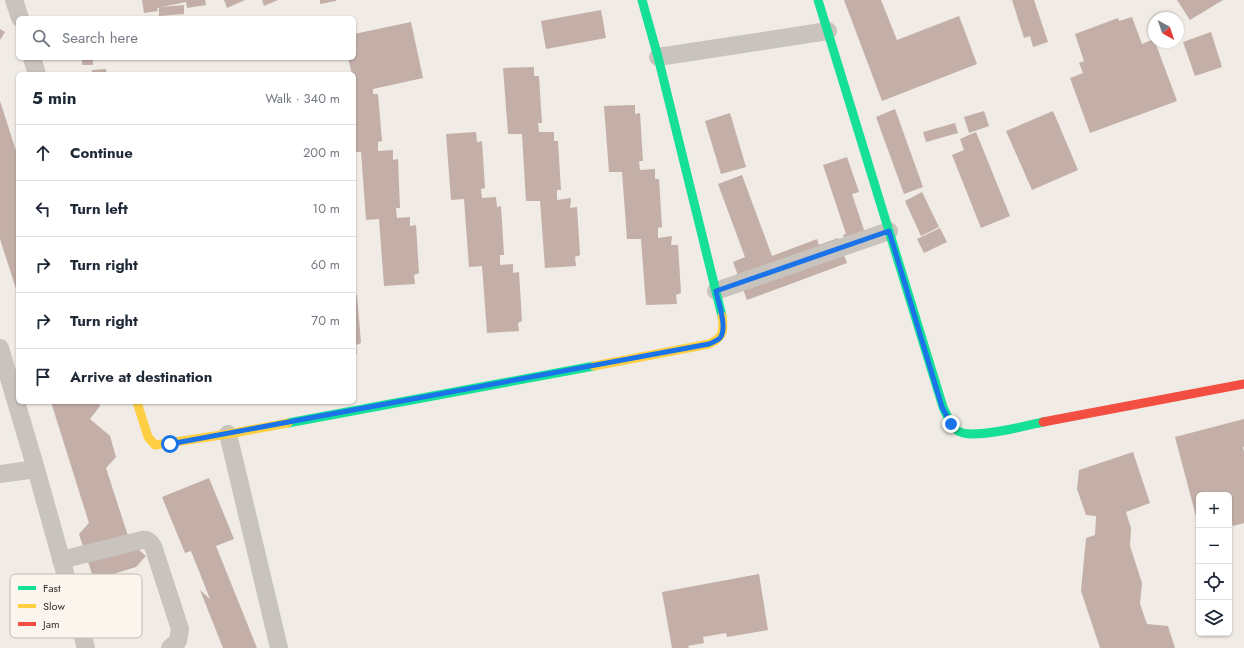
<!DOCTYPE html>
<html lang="en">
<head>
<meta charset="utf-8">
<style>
	body { margin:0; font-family:Jost,sans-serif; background:#f2f2f3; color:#1f2937 }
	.controls { position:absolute; right:12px; bottom:12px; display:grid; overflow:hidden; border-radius:6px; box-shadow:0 1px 3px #0004 }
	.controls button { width:36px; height:36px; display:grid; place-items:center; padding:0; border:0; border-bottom:1px solid #e0e1e3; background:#fff; color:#1f2937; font:20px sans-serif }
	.compass { position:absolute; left:1148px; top:12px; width:36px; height:36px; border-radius:50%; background:#fff; box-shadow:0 1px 3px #0004; rotate:140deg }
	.stop { position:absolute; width:12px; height:12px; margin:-9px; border:3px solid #1a73e8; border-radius:50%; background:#fff }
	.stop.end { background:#1a73e8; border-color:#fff; box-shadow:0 1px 4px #0008 }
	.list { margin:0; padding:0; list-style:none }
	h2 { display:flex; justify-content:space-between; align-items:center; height:52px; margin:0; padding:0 16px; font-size:17px }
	h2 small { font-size:13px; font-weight:400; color:#747a83 }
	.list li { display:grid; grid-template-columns:26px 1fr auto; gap:12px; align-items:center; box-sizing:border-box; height:56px; padding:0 16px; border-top:1px solid #e0e1e3 }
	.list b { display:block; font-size:15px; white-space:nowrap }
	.list em { font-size:13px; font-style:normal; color:#747a83 }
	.icon { flex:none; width:22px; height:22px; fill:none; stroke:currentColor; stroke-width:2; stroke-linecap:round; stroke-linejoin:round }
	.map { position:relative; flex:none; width:1244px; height:648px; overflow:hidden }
	.search { position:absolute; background:#fff; box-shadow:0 1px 3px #0004; left:16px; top:16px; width:340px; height:44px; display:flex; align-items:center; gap:10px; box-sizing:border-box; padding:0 14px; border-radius:6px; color:#747a83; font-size:15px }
	.panel { position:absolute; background:#fff; box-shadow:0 1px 3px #0004; left:16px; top:72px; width:340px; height:332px; border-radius:6px }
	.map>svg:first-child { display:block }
	.building { fill:#c3afa7 }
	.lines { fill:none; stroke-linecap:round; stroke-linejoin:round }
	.street { stroke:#c9c3be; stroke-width:18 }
	.fast { stroke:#16e098; stroke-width:9 }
	.slow { stroke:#ffcf43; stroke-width:9 }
	.jam { stroke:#f24e42; stroke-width:9 }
	.route { stroke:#1a73e8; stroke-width:5 }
	.key { fill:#fbf5ee; stroke:#c1bab4; stroke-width:1 }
	.key-label { font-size:11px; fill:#3b302b }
</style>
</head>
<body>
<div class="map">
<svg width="1244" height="648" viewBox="0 0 1244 648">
	<rect width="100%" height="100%" fill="#f0ebe5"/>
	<!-- building -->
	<g class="building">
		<path d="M 142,0 L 205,0 L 206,5 L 187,8 L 186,2 L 162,7 L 184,5 L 184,14 L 159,16 L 159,8 L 157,8 L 158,11 L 144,13 Z"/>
		<path d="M 224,0 L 245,0 L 227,8 Z"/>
		<path d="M 262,0 L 278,0 L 264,6 Z"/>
		<path d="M 320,0 L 336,0 L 336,1 L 320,4 Z"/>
		<path d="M 844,0 L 881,0 L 897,40 L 959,16 L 977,64 L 882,101 Z"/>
		<path d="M 1012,0 L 1034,0 L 1048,42 L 1033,47 L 1030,36 L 1024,38 Z"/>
		<path d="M 1177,0 L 1223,0 L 1190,20 Z"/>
		<path d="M 601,10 L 606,38 L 546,49 L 541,21 Z"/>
		<path d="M 1132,17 L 1142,44 L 1154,39 L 1177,101 L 1090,133 L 1070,78 L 1083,73 L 1079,63 L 1084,61 L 1075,34 L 1118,18 L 1119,21 Z"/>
		<path d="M 411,22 L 423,78 L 373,89 L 373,94 L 378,94 L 382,141 L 378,142 L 378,151 L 393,150 L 393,160 L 398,159 L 400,208 L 396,208 L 397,218 L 410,217 L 410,226 L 416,225 L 419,273 L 414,275 L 415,284 L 384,286 L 379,219 L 366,220 L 361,152 L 354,152 L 354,74 L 352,74 L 348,58 L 354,58 L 354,34 Z"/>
		<path d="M 0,29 L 5,32 L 0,40 Z"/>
		<path d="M 1211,32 L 1222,67 L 1195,76 L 1183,42 Z"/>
		<rect x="82" y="58" width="11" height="7"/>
		<path d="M 534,67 L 534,76 L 539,76 L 542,123 L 538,123 L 539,132 L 554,132 L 554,141 L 558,141 L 561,190 L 557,190 L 557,200 L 571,198 L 570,208 L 577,207 L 580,255 L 575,257 L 576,266 L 545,268 L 540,201 L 526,201 L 522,134 L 508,134 L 503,68 Z"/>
		<path d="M 106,69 L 107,74 L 92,74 L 92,70 Z"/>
		<path d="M 0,101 L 18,157 L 18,295 L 0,239 Z"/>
		<path d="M 635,105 L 635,114 L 640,113 L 643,161 L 639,161 L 640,170 L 655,169 L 655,179 L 659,179 L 662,227 L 658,228 L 658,238 L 672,236 L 671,245 L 678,245 L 681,293 L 676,295 L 677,304 L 646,305 L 641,239 L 627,239 L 622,172 L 609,172 L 604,106 Z"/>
		<path d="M 895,109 L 923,187 L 904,194 L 876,117 Z"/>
		<path d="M 984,111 L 989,126 L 969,133 L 964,117 Z"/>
		<path d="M 1053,111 L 1078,170 L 1032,190 L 1006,131 Z"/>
		<path d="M 730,113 L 746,167 L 721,174 L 705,121 Z"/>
		<path d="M 955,123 L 958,133 L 926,142 L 923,132 Z"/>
		<path d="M 476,132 L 477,142 L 482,141 L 485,188 L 481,189 L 482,198 L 496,197 L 497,207 L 501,206 L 504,255 L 500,255 L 500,265 L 513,264 L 513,273 L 519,272 L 522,321 L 518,323 L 519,331 L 487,333 L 482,266 L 469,267 L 464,199 L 451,200 L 446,134 Z"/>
		<path d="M 976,132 L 1010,216 L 981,228 L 952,155 L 964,150 L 960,139 Z"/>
		<path d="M 847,157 L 859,192 L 852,194 L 868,242 L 848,249 L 843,235 L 846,234 L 823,165 Z"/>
		<path d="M 742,175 L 772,256 L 817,239 L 819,245 L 838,238 L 847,263 L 747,300 L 733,262 L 745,257 L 718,184 Z"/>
		<path d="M 922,192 L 939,227 L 921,236 L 905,201 Z"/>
		<path d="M 940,228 L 947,242 L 924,253 L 917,239 Z"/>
		<path d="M 357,295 L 361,343 L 356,345 L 357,354 L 354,354 L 354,296 Z"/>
		<path d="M 51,402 L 99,402 L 100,406 L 90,419 L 110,436 L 116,457 L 106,468 L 130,542 L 146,556 L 136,567 L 94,580 L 79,534 L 89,523 Z"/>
		<path d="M 1244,419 L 1244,447 L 1243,447 L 1244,452 L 1244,523 L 1233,526 L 1230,516 L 1229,516 L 1229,495 L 1199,495 L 1199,524 L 1198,524 L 1175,437 Z"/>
		<path d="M 1133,452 L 1150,503 L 1126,512 L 1131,528 L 1130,546 L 1142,583 L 1140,604 L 1147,624 L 1168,626 L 1175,648 L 1100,648 L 1081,591 L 1086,538 L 1095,535 L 1096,516 L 1086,515 L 1077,489 L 1079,470 Z"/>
		<path d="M 209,478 L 234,539 L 216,546 L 257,648 L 223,648 L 200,590 L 210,599 L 191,551 L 185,553 L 162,497 Z"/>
		<path d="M 759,574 L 768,630 L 727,637 L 726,633 L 703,637 L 704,643 L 688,646 L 689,648 L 672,648 L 662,592 Z"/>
	</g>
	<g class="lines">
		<!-- street -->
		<g class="street">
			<path d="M 14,0 L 20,18"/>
			<path d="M 658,57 L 828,31"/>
			<path d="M 32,58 L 37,74"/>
			<path d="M 716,291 L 889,231"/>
			<path d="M 0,348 L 36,469 L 86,648"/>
			<path d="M 228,434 L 279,648"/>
			<path d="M 0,474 L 36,469"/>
			<path d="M 61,560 L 142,540 C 148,539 152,543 154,549 L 180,629 L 178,641 L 170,648"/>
		</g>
		<!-- fast -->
		<g class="fast">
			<path d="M 642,0 L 658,57 L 722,316"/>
			<path d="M 818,0 L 943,407 C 947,415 950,425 958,431 C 972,440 1025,426 1043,422"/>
			<path d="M 288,423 L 594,366"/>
		</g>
		<!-- slow -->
		<g class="slow">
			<path d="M 594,366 L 709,344 C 724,337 724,331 722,316"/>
			<path d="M 137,402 L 148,437 L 155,445 L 228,434 L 288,423"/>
		</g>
		<!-- jam -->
		<path class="jam" d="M 1043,422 L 1244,384"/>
	</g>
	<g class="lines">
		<!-- route -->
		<path class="route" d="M 170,444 L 709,344 C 713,342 717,341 720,338 C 728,328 718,302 716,291 L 889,231 L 942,407 L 951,424"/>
	</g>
	<!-- legend -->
	<rect x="10" y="574" width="132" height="64" rx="6" class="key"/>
	<rect x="18" y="586" width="18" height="4" fill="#16e098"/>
	<rect x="18" y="604" width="18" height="4" fill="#ffcf43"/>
	<rect x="18" y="622" width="18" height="4" fill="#f24e42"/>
	<g class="key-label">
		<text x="43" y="592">Fast</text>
		<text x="43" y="610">Slow</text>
		<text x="43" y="628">Jam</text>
	</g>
</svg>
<div class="controls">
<button>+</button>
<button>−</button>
<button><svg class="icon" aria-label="locate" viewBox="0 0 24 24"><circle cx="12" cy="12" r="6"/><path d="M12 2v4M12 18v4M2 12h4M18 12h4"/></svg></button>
<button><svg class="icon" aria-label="layers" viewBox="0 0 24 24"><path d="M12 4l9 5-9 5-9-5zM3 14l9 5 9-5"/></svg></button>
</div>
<svg class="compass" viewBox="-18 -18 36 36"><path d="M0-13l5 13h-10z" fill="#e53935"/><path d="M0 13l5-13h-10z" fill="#747a83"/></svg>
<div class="stop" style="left:170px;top:444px"></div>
<div class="stop end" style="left:951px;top:424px"></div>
<div class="search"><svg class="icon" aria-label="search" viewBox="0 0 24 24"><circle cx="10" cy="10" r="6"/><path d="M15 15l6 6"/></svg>Search here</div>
<section class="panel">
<h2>5 min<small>Walk · 340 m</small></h2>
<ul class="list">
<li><svg class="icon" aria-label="ahead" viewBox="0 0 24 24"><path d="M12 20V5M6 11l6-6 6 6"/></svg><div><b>Continue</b></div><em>200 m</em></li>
<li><svg class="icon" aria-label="left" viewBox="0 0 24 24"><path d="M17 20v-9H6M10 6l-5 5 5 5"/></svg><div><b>Turn left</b></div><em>10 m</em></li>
<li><svg class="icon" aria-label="right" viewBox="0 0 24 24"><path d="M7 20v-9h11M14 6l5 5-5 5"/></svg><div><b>Turn right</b></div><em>60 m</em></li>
<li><svg class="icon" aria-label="right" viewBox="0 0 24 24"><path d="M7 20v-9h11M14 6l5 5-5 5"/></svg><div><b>Turn right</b></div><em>70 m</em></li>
<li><svg class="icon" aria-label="arrive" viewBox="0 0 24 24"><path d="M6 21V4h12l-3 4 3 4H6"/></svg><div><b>Arrive at destination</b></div></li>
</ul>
</section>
</div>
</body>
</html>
